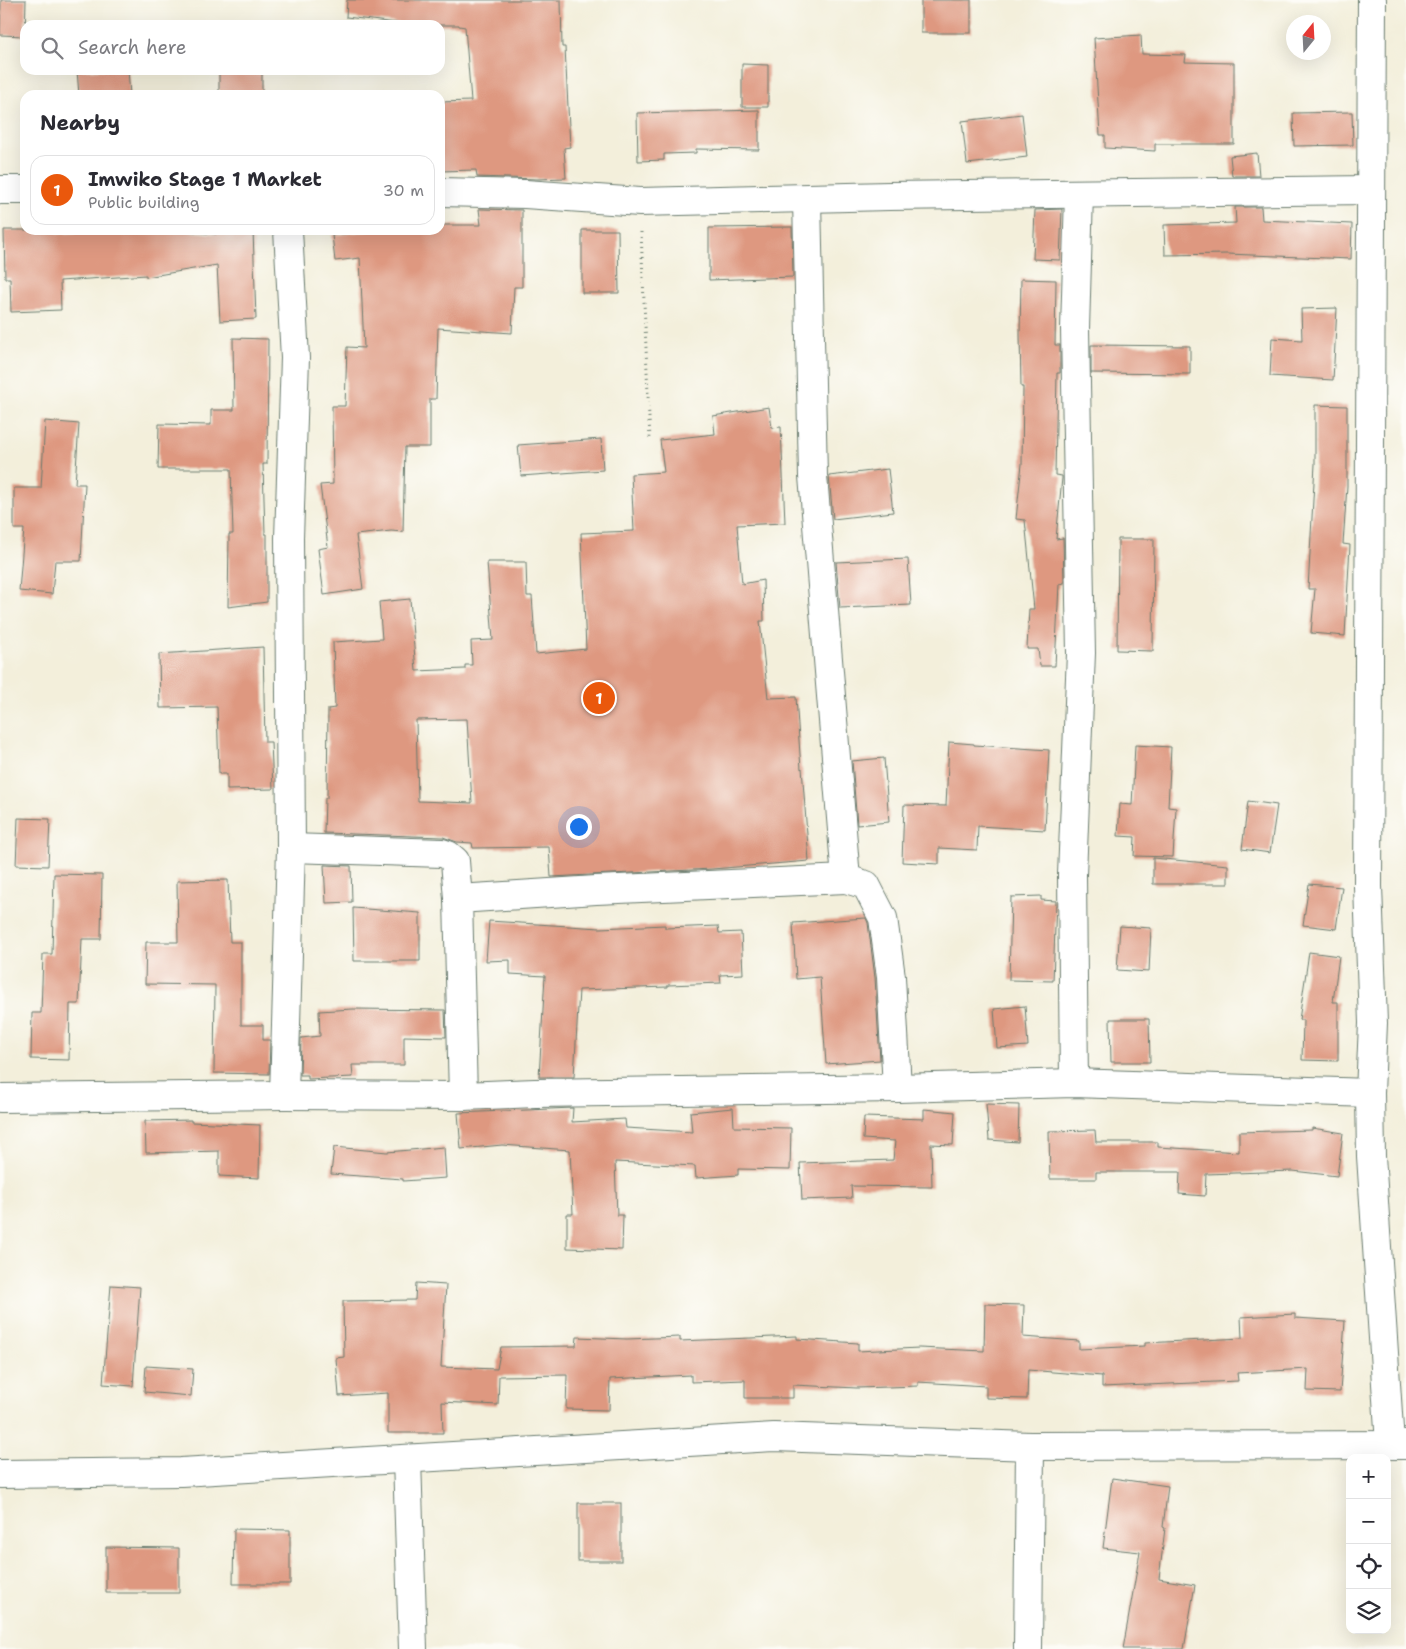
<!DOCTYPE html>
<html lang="en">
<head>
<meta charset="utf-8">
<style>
	body { margin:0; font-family:"Shantell Sans",sans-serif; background:#f2f2f3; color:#2b2b33 }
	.controls { position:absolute; right:15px; bottom:15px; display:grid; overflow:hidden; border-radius:10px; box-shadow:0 5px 20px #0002 }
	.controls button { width:45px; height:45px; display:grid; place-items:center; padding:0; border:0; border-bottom:1px solid #e1e1e2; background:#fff; color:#2b2b33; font:25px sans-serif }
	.compass { position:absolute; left:1286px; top:15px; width:45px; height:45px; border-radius:50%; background:#fff; box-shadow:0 5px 20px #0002; rotate:18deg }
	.you { position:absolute; left:578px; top:826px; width:18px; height:18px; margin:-12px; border:4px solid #fff; border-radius:50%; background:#1a73e8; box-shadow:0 0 0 8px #1a73e833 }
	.badge { display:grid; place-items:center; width:32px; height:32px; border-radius:50%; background:#ea580c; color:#fff; font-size:16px; font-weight:700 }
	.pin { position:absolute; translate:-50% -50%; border:2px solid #fff; box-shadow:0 1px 5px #0006 }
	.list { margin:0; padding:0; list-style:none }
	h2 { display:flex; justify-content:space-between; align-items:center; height:65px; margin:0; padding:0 20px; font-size:21px }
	h2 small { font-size:16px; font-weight:400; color:#7c7c81 }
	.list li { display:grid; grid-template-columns:32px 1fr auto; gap:15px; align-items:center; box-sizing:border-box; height:70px; margin:0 10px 10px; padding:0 10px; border:1px solid #e1e1e2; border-radius:15px }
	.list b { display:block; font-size:19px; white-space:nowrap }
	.list p { margin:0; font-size:16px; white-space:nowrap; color:#7c7c81 }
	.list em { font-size:16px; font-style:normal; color:#7c7c81 }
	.icon { flex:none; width:28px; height:28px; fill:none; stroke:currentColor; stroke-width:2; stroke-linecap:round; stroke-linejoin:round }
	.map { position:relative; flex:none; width:1406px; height:1649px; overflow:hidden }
	.search { position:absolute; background:#fff; box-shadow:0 5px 20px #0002; left:20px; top:20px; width:425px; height:55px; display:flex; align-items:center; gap:12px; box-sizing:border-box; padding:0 18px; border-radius:15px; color:#7c7c81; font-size:19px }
	.panel { position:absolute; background:#fff; box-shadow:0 5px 20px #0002; left:20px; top:90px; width:425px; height:145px; border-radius:15px }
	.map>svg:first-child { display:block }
	.building { fill:#de9880; fill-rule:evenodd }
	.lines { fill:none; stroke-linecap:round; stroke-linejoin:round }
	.street-casing { stroke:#697b6e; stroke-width:30 }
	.path { stroke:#697b6e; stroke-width:3; stroke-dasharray:1 4; stroke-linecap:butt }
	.street { stroke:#fff; stroke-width:28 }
</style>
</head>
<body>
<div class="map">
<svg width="1406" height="1649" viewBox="0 0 1406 1649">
	<rect width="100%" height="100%" fill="#fdfcf7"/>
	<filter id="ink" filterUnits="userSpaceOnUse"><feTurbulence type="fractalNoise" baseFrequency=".02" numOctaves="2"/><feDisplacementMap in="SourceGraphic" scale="10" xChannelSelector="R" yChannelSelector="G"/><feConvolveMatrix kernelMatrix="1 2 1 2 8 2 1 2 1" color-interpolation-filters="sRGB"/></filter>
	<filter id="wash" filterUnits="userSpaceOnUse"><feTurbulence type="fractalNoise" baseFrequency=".0096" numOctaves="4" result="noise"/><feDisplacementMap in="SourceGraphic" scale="20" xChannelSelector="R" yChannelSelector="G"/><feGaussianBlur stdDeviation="1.12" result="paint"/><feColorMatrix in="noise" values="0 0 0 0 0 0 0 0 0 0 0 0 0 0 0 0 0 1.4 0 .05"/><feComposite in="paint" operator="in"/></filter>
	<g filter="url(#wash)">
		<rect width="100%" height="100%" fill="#f3efdb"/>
		<g id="blocks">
			<!-- building -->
			<g class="building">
				<path d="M 1,0 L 26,0 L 25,36 L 0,35 Z"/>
				<path d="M 347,0 L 561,0 L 562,47 L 565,47 L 570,147 L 564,148 L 566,178 L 537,179 L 477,177 L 476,170 L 440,171 L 440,102 L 471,101 L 465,27 L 459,26 L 459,25 L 413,25 L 346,17 Z"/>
				<rect x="921" y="0" width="50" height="33"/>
				<path d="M 1141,35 L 1142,54 L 1186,55 L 1185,62 L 1234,63 L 1234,144 L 1155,144 L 1155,151 L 1105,148 L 1105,135 L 1100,135 L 1094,38 Z"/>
				<path d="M 742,64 L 768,65 L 768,107 L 742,107 Z"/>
				<path d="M 77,70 L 128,70 L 130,95 L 79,95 Z"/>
				<rect x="219" y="70" width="43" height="25"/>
				<path d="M 759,110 L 759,150 L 696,149 L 696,153 L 664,154 L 664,160 L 638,161 L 637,113 Z"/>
				<path d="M 1352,112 L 1353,145 L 1294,146 L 1293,113 Z"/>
				<path d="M 1022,114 L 1027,157 L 967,164 L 962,121 Z"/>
				<path d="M 1257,153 L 1259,176 L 1232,176 L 1230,156 Z"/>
				<path d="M 1235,207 L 1261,207 L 1262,220 L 1352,224 L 1351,259 L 1227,254 L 1165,255 L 1164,225 L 1236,223 Z"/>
				<path d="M 479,209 L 522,210 L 522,287 L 514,287 L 512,333 L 438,328 L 436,399 L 430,399 L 430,447 L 405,447 L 403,532 L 391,531 L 356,535 L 363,589 L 324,595 L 318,549 L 328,547 L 320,485 L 333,484 L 332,406 L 345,406 L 347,347 L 364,348 L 360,258 L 335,261 L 332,235 L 382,230 L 441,230 L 441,225 L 481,225 Z"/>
				<path d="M 1062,209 L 1060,260 L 1033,259 L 1035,210 Z"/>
				<path d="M 792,227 L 793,277 L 709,280 L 709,228 Z"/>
				<path d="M 4,230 L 57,230 L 58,234 L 113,230 L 176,230 L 216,234 L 216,230 L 253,230 L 256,319 L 220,321 L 217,265 L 146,277 L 146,275 L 60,281 L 61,310 L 11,312 L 10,278 L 5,278 Z"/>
				<path d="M 582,230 L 618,230 L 619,293 L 582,293 Z"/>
				<path d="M 1021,279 L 1056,280 L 1055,345 L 1060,345 L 1060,373 L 1057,373 L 1055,475 L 1062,476 L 1062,478 L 1056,539 L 1063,538 L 1064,583 L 1059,584 L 1055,666 L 1040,666 L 1038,649 L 1027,649 L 1029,609 L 1034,609 L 1025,520 L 1016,519 L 1022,464 L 1023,387 L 1021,387 L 1020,334 Z"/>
				<path d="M 1337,308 L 1333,380 L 1270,376 L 1272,338 L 1302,340 L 1301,309 Z"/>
				<path d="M 233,338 L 268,339 L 267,464 L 263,464 L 265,534 L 267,534 L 267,602 L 228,607 L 229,534 L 233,534 L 231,469 L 158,469 L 159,424 L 211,425 L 211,410 L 234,410 Z"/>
				<path d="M 1091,345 L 1190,346 L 1190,374 L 1091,373 Z"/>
				<path d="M 1315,405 L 1347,406 L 1347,486 L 1343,544 L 1350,545 L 1345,636 L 1311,633 L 1315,589 L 1308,589 L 1315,464 Z"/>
				<path d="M 769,407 L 772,428 L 781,427 L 785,523 L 737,525 L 742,584 L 763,580 L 764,621 L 760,621 L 768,698 L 796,697 L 801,769 L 802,768 L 809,861 L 712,869 L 551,877 L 549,847 L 473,848 L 472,843 L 457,842 L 443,837 L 324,833 L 325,798 L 327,798 L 328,709 L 335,708 L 333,642 L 382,639 L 379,602 L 410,599 L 416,671 L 465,669 L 465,665 L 472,665 L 471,641 L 493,640 L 487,562 L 526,562 L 527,596 L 532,596 L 536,654 L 586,649 L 581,533 L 634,531 L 631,474 L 664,472 L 660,440 L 715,434 L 713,416 ZM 467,719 L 472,803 L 418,801 L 416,720 Z"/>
				<path d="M 45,421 L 79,424 L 75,484 L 85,484 L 81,561 L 55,561 L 52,594 L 19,591 L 24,529 L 14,529 L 14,488 L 41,488 Z"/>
				<path d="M 601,439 L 603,470 L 521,476 L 518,445 Z"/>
				<path d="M 888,469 L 893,512 L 833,519 L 829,476 Z"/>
				<path d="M 1118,539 L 1154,539 L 1153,651 L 1117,650 Z"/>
				<path d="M 908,559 L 911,605 L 840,608 L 836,562 Z"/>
				<path d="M 263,647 L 265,742 L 271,742 L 273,789 L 227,790 L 227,774 L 219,774 L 217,707 L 160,708 L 159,654 Z"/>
				<path d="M 949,742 L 974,744 L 974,745 L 1049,750 L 1045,830 L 978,826 L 977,850 L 939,848 L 939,864 L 902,862 L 904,805 L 946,806 Z"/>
				<path d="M 1135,745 L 1171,747 L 1168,807 L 1176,808 L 1173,857 L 1134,856 L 1135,837 L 1118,836 L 1120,804 L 1132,805 Z"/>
				<path d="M 884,758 L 889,822 L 857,825 L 852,761 Z"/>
				<path d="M 1248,801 L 1277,805 L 1270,853 L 1242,849 Z"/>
				<path d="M 18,818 L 50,819 L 48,866 L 16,865 Z"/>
				<path d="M 1153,858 L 1228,865 L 1228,884 L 1153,884 Z"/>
				<path d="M 324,865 L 351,866 L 352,902 L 326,903 Z"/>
				<path d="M 54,874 L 102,875 L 101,939 L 82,939 L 79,1004 L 70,1004 L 69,1060 L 31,1059 L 32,1013 L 41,1013 L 43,954 L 52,954 Z"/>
				<path d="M 228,880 L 230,942 L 241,942 L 241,1025 L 263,1025 L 263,1040 L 270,1040 L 269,1074 L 214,1073 L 215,985 L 145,984 L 146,942 L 178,942 L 177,881 Z"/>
				<path d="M 1309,884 L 1342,887 L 1336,929 L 1303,925 Z"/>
				<path d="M 1041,896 L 1041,900 L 1056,901 L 1053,981 L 1009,980 L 1011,897 Z"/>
				<path d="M 353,908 L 420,913 L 420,961 L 354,961 Z"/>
				<path d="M 866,918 L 868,923 L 875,978 L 880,1060 L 826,1064 L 820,977 L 796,979 L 793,923 Z"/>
				<path d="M 489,921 L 600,928 L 665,925 L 665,928 L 718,926 L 719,933 L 741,932 L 743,974 L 720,975 L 721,983 L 668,985 L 668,987 L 579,990 L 574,1077 L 539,1077 L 545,976 L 510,974 L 510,960 L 486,961 Z"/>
				<path d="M 1120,926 L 1151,928 L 1149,972 L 1117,970 Z"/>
				<path d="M 1309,952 L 1339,956 L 1333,1002 L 1338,1002 L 1338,1061 L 1302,1060 L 1303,1020 L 1299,1020 Z"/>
				<path d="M 1025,1006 L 1028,1046 L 997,1048 L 994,1009 Z"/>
				<path d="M 353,1009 L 445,1010 L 446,1037 L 404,1036 L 404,1065 L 352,1065 L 353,1077 L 308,1079 L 308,1075 L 300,1075 L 301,1038 L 320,1036 L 319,1011 Z"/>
				<path d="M 1110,1019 L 1149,1019 L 1150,1062 L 1111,1062 Z"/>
				<path d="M 986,1104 L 1019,1105 L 1018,1142 L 989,1140 Z"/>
				<path d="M 573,1108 L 572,1122 L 625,1119 L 626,1128 L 692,1132 L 690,1112 L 733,1108 L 734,1127 L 791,1128 L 790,1170 L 738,1169 L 738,1175 L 696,1178 L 695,1166 L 615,1162 L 617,1215 L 623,1215 L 622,1250 L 567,1248 L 567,1214 L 573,1214 L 570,1150 L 502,1145 L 461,1149 L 458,1113 Z"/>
				<path d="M 924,1109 L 955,1112 L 953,1145 L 931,1144 L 932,1187 L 851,1186 L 852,1198 L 802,1200 L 800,1163 L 893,1160 L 895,1141 L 863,1139 L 864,1117 L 924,1119 Z"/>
				<path d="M 191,1120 L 191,1122 L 260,1125 L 259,1178 L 219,1176 L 219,1151 L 146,1153 L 145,1121 Z"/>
				<path d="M 1312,1128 L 1343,1133 L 1337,1176 L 1293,1171 L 1206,1174 L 1205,1196 L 1179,1194 L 1180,1172 L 1096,1172 L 1096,1179 L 1050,1179 L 1049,1131 L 1095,1130 L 1096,1142 L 1158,1142 L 1158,1147 L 1239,1152 L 1239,1132 L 1312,1130 Z"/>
				<path d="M 334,1147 L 387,1152 L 444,1147 L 446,1178 L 403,1181 L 403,1179 L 331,1174 Z"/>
				<path d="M 416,1283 L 446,1285 L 441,1367 L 497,1369 L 501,1347 L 576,1346 L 577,1337 L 627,1339 L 680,1337 L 680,1341 L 797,1336 L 797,1339 L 858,1343 L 858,1351 L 919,1348 L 984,1351 L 985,1304 L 1024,1305 L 1023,1337 L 1079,1341 L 1079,1349 L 1145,1346 L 1145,1343 L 1242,1338 L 1241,1317 L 1295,1314 L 1295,1318 L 1345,1321 L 1340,1392 L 1307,1391 L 1308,1369 L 1237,1373 L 1238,1381 L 1102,1387 L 1102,1376 L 1028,1370 L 1027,1399 L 986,1398 L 986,1386 L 918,1382 L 918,1386 L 857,1388 L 793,1385 L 793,1398 L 745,1398 L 745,1380 L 691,1382 L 691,1375 L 610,1379 L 609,1410 L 566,1409 L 567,1375 L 499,1376 L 498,1405 L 442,1402 L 443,1433 L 388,1433 L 388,1393 L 339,1396 L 336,1358 L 344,1357 L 343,1301 L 415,1300 Z"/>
				<path d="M 111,1285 L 140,1287 L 133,1386 L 103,1384 Z"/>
				<path d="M 146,1366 L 193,1369 L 191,1396 L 144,1392 Z"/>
				<path d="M 1112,1478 L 1168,1486 L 1163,1527 L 1165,1528 L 1159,1579 L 1195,1585 L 1184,1649 L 1123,1649 L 1140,1552 L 1103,1548 Z"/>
				<rect x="578" y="1503" width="43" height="58"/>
				<path d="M 234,1529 L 290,1530 L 290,1584 L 233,1584 Z"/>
				<path d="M 106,1547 L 179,1548 L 179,1593 L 106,1593 Z"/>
			</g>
		</g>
	</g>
	<g filter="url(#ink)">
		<use href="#blocks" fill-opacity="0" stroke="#697b6e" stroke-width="1"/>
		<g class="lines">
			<!-- street casing -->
			<g class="street-casing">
				<g id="street">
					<path d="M 1372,0 L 1368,886 L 1373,1023 L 1370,1093 L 1371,1156 L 1390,1444"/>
					<path d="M 0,190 L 25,190"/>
					<path d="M 440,192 L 525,194 L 640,202 L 889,196 L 1371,190"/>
					<path d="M 291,848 L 442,853 L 448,855 L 455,861 L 458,899"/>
					<path d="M 846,879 L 866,885 L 883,918 L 891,977 L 897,1088"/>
					<path d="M 1074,1083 L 1072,875 L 1081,653 L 1075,329 L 1079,194"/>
					<path d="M 284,1095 L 291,848 L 289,538 L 295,358 L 288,230"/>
					<path d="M 463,1096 L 458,899 L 596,890 L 846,879 L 813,476 L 807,199"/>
					<path d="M 0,1098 L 284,1095 L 463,1096 L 535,1093 L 897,1088 L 1074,1083 L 1370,1093"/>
					<path d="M 407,1459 L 413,1649"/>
					<path d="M 0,1474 L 181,1472 L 774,1437 L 1030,1446 L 1406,1445"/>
					<path d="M 1028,1649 L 1030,1446"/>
				</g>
			</g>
			<!-- path -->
			<path class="path" d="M 641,232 L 650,440"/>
			<!-- street -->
			<use href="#street" class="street"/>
		</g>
	</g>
</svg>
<div class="controls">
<button>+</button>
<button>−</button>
<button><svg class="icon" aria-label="locate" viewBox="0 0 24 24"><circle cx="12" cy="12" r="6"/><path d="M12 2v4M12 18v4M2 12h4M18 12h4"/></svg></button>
<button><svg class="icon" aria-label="layers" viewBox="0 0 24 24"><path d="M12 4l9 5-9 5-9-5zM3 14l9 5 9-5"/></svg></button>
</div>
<svg class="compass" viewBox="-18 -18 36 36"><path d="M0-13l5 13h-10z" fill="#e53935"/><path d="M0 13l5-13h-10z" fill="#7c7c81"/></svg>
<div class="you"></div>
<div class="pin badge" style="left:599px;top:698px">1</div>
<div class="search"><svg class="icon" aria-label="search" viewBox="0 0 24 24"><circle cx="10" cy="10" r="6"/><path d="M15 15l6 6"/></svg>Search here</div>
<section class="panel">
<h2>Nearby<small></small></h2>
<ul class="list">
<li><span class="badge">1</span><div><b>Imwiko Stage 1 Market</b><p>Public building</p></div><em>30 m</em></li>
</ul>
</section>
</div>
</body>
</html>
